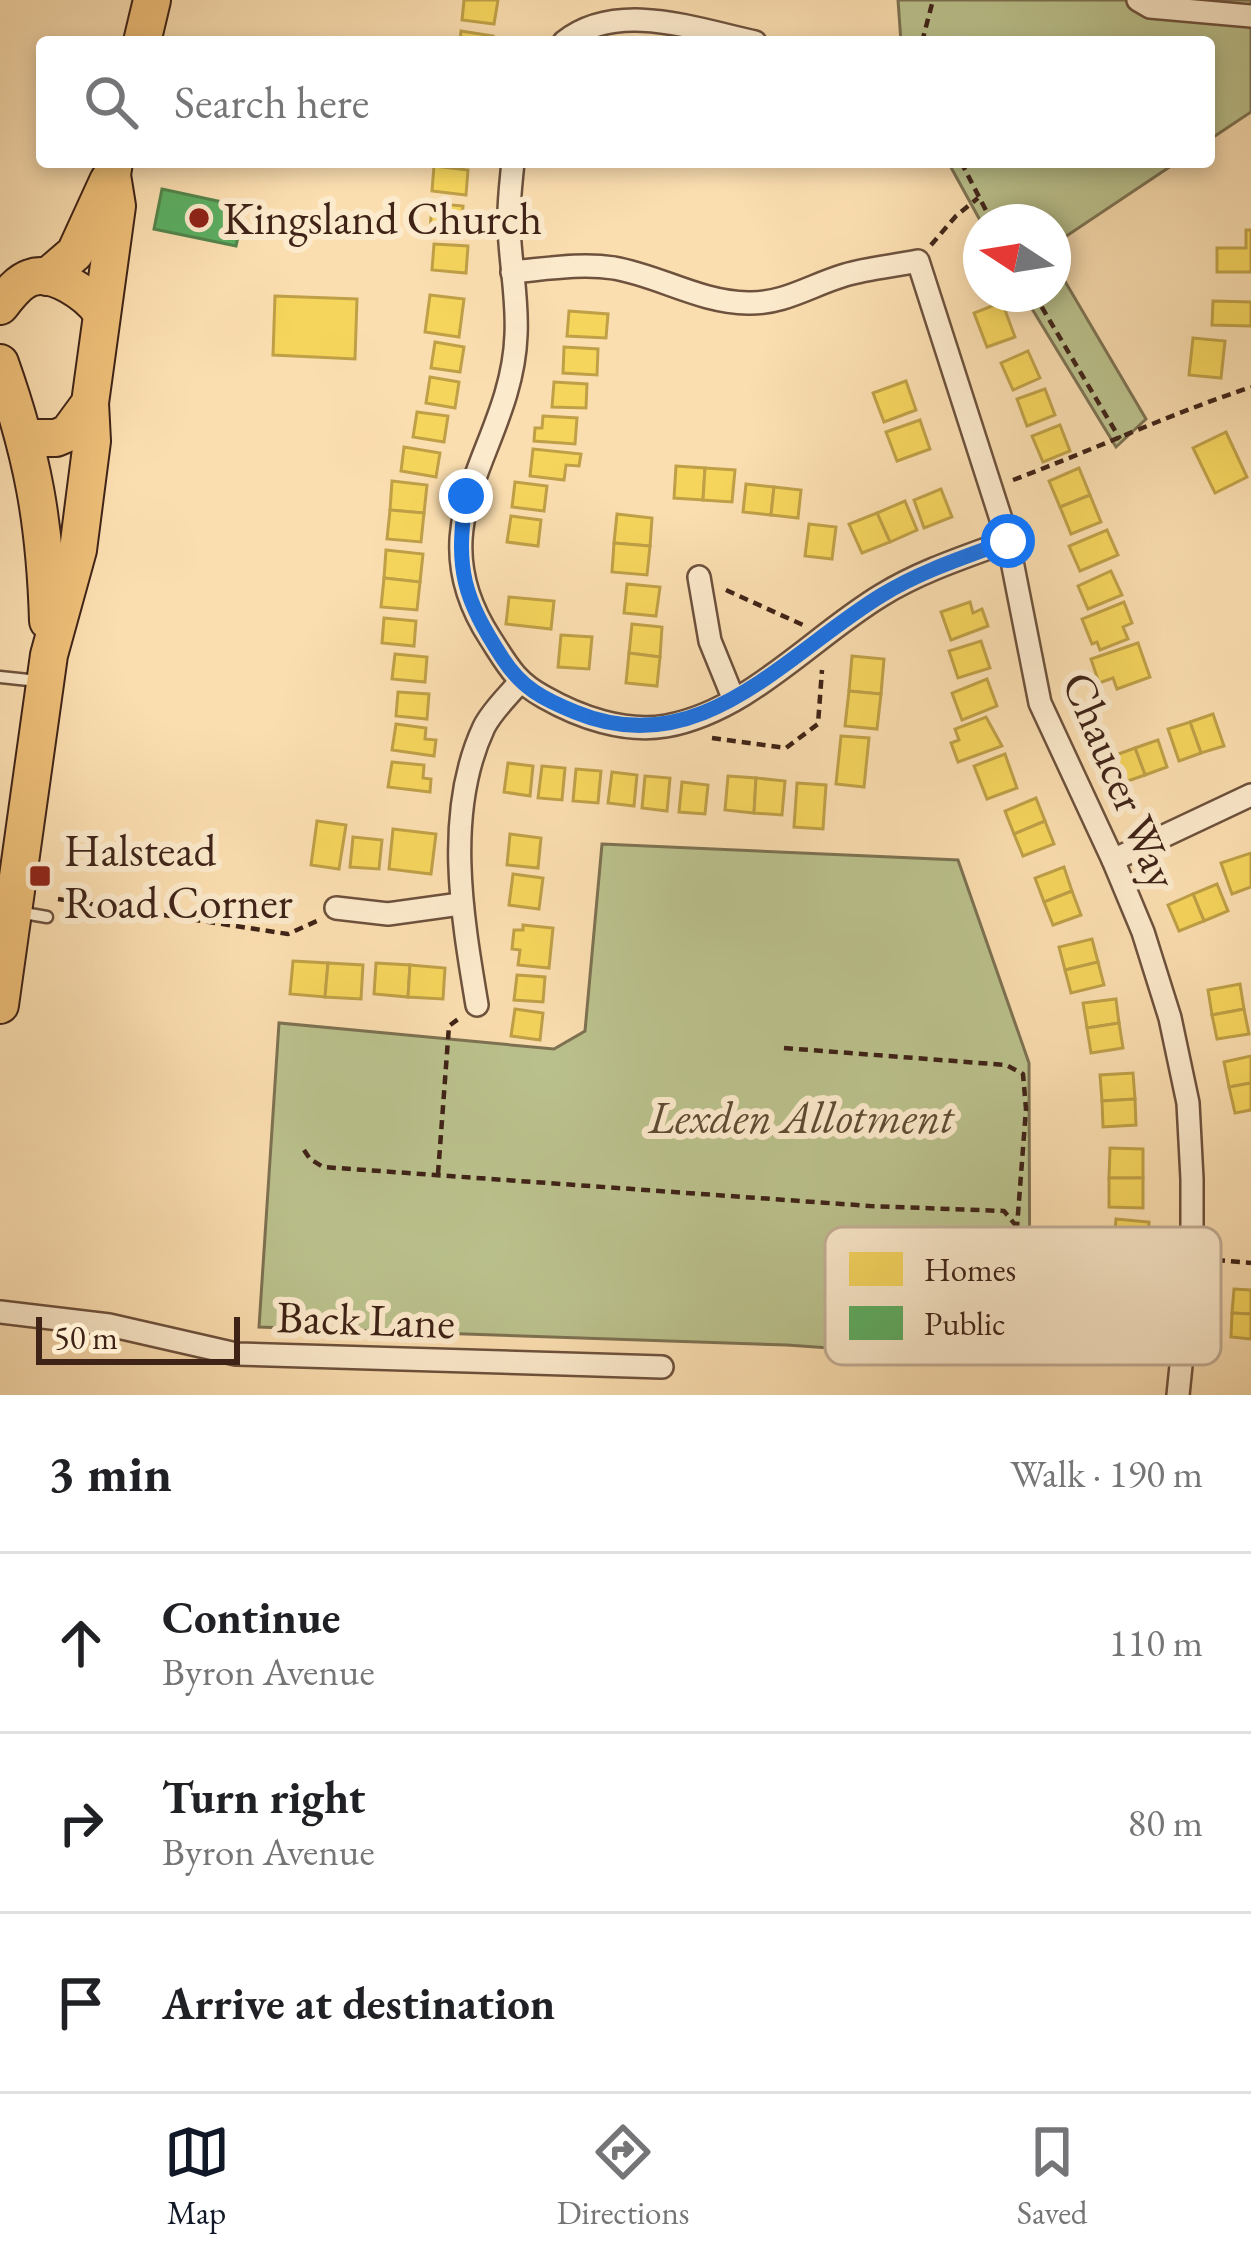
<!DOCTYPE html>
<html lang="en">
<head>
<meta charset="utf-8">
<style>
	body { margin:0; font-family:"EB Garamond",serif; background:#f2f2f2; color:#202124 }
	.compass { position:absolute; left:963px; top:204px; width:108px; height:108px; border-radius:50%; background:#fff; box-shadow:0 6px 18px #0003; rotate:282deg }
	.scale { position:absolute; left:36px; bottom:30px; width:204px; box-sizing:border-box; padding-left:12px; border:6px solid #3f2317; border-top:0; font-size:33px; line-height:42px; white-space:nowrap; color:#3f2317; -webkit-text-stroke:9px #fceacc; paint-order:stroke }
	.stop { position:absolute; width:36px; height:36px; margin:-27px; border:9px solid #1a73e8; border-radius:50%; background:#fff }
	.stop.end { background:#1a73e8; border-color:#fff; box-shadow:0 3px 12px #0008 }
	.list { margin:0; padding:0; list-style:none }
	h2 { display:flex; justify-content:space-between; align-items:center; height:156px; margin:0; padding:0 48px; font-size:51px }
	h2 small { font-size:39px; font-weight:400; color:#757577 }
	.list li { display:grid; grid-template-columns:78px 1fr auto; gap:36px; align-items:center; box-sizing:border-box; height:180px; padding:0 48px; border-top:3px solid #e0e0e0 }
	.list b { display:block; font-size:45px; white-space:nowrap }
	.list p { margin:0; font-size:39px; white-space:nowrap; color:#757577 }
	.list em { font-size:39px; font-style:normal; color:#757577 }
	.icon { flex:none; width:66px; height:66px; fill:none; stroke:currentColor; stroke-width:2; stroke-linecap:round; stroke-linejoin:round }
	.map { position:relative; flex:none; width:1251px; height:1395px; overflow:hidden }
	.search { position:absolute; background:#fff; box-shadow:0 6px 18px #0003; left:36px; right:36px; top:36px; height:132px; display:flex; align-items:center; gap:30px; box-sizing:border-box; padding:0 42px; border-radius:12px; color:#757577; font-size:45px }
	.sheet { height:696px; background:#fff }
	nav { display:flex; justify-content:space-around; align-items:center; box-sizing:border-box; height:168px; border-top:3px solid #e0e0e0; background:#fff; font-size:33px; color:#757577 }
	nav a { display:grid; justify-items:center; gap:6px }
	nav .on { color:#111827 }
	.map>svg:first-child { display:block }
	.green { fill:#bbc28d; stroke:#7d7252; stroke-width:3 }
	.homes { fill:#f6d55c; stroke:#bfa047; stroke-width:3 }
	.public { fill:#5aae61; stroke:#52844b; stroke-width:3 }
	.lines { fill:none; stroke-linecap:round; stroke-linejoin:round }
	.service-casing { stroke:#6e523d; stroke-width:15 }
	.minor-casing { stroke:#6e523d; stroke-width:26 }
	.primary-casing { stroke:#3f2317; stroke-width:40 }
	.path { stroke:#3f2317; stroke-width:4.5; stroke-dasharray:9 6; stroke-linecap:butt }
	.service { stroke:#fceacc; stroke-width:10 }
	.minor { stroke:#fceacc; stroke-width:21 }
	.primary { stroke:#eebf78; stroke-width:36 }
	.route { stroke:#1a73e8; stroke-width:15 }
	.poi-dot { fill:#8f2418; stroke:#fceacc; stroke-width:4.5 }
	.labels { text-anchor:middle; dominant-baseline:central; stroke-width:12; stroke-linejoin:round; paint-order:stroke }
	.poi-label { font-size:45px; fill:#3f2317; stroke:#fceacc; text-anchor:start }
	.street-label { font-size:45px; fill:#3f2317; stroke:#fceacc }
	.park-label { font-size:45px; font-style:italic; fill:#5e4b34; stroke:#fceacc }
	.key { fill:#fceacc; stroke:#c3ae96; stroke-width:3 }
	.key-label { font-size:33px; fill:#3f2317 }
</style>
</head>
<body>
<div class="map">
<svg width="1251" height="1395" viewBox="0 0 1251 1395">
	<rect width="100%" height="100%" fill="#fbdeb0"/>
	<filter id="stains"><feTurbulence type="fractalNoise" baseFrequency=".00167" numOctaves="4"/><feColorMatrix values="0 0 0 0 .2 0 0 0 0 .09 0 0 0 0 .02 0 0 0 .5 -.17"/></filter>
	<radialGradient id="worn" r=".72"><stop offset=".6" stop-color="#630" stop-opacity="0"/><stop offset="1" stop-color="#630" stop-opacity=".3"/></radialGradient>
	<!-- green -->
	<g class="green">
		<path d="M 898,0 L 1251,0 L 1251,112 L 1209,140 L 1209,42 L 901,42 Z"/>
		<path d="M 948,162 L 1177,162 L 1053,245 L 1053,222 L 981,222 Z"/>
		<path d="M 1053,261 L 1146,419 L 1116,447 L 1023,294 L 1053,294 Z"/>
		<path d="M 602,844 L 958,860 L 1029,1063 L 1030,1362 L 787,1345 L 259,1327 L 279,1023 L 554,1049 L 585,1031 Z"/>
	</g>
	<!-- homes -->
	<g class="homes">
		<path d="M 464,0 L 498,0 L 494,24 L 462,20 Z"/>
		<path d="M 461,31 L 493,36 L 492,42 L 460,42 Z"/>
		<path d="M 434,166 L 468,170 L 466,195 L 432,191 Z"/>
		<path d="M 432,203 L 463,206 L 461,234 L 430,231 Z"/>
		<path d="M 1246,230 L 1251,230 L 1251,272 L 1217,272 L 1217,248 L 1246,248 Z"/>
		<path d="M 434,244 L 468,246 L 466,273 L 432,270 Z"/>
		<path d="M 430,295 L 464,299 L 459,337 L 425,332 Z"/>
		<path d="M 275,296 L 357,299 L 355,359 L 273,355 Z"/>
		<path d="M 1213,301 L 1251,302 L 1251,326 L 1212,325 Z"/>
		<path d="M 1002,302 L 1015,337 L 987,347 L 974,313 Z"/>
		<path d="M 569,311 L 608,314 L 606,338 L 567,336 Z"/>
		<path d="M 1193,338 L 1225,341 L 1221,378 L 1189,375 Z"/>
		<path d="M 435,342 L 464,347 L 460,372 L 431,368 Z"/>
		<path d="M 564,347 L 598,349 L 597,375 L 563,373 Z"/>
		<path d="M 1028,351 L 1040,378 L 1013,390 L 1001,363 Z"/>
		<path d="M 430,377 L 459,382 L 455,408 L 426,403 Z"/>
		<path d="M 906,381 L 916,410 L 884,422 L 873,393 Z"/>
		<path d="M 554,382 L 587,384 L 586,408 L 552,407 Z"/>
		<path d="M 1045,389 L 1055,415 L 1027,426 L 1017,399 Z"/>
		<path d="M 417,412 L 448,416 L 444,442 L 413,437 Z"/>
		<path d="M 543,416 L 577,418 L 575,444 L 534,441 L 535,428 L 542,428 Z"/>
		<path d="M 920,420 L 930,449 L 897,461 L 886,432 Z"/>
		<path d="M 1060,425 L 1070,451 L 1043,462 L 1032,436 Z"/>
		<path d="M 1226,432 L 1247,477 L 1215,493 L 1193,448 Z"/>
		<path d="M 404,447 L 440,453 L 436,477 L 401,471 Z"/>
		<path d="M 533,449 L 581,454 L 579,466 L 566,465 L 564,480 L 530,476 Z"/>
		<path d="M 676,466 L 705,468 L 703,500 L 674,498 Z"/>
		<path d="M 705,468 L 735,470 L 732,502 L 703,500 Z"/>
		<path d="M 1079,468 L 1090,495 L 1060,507 L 1049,481 Z"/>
		<path d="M 392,481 L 427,485 L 424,513 L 390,510 Z"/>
		<path d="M 515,482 L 547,486 L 544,511 L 512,507 Z"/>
		<path d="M 746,484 L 774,487 L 771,515 L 743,512 Z"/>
		<path d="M 774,487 L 801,490 L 798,518 L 771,515 Z"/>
		<path d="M 941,489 L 952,517 L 924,528 L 914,500 Z"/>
		<path d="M 1090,495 L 1101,522 L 1071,534 L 1060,507 Z"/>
		<path d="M 905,501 L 917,530 L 890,542 L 877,513 Z"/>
		<path d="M 390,510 L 424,513 L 421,542 L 387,539 Z"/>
		<path d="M 877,513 L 890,542 L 862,553 L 849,524 Z"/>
		<path d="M 617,514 L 652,518 L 650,546 L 614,543 Z"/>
		<path d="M 511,516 L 541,520 L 538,546 L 507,542 Z"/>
		<path d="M 809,524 L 836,527 L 832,559 L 805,556 Z"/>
		<path d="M 1107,530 L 1118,555 L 1080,571 L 1069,546 Z"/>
		<path d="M 614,543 L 650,546 L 647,575 L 612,572 Z"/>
		<path d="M 386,550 L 423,554 L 420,582 L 384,578 Z"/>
		<path d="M 1111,571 L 1122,595 L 1088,609 L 1078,586 Z"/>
		<path d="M 384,578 L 420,582 L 417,610 L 381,607 Z"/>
		<path d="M 627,584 L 660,587 L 656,616 L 624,613 Z"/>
		<path d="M 509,597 L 554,601 L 551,629 L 506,624 Z"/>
		<path d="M 970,602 L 973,613 L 982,609 L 988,626 L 951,640 L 941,612 Z"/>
		<path d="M 1124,602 L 1132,623 L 1123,627 L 1128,639 L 1100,650 L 1097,642 L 1092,644 L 1082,619 Z"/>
		<path d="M 384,618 L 416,621 L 414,646 L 382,643 Z"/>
		<path d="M 632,624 L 662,627 L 660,657 L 629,653 Z"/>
		<path d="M 561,635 L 592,637 L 589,669 L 558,667 Z"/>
		<path d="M 981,641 L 990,668 L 958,678 L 949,651 Z"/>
		<path d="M 1138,643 L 1150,677 L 1117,689 L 1113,678 L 1099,683 L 1091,659 Z"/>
		<path d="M 629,653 L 660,657 L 657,686 L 626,683 Z"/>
		<path d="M 395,654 L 427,657 L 425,682 L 392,679 Z"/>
		<path d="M 852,656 L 884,659 L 881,694 L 849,691 Z"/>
		<path d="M 987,679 L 997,706 L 962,720 L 952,693 Z"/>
		<path d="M 849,691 L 881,694 L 877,729 L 845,726 Z"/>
		<path d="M 398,692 L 429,694 L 427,719 L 396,716 Z"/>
		<path d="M 1213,714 L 1224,746 L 1201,753 L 1190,722 Z"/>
		<path d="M 986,717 L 1002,746 L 958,762 L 951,743 L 959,740 L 955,729 Z"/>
		<path d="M 1190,722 L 1201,753 L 1179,761 L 1168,729 Z"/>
		<path d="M 396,724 L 426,728 L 425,739 L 436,740 L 434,756 L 392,750 Z"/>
		<path d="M 841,736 L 869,738 L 864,787 L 836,784 Z"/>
		<path d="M 1158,740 L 1167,767 L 1145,775 L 1135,748 Z"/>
		<path d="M 1135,748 L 1145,775 L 1122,783 L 1113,756 Z"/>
		<path d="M 1005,754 L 1017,788 L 987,799 L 974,766 Z"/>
		<path d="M 392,762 L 424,765 L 423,778 L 431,779 L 430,792 L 388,787 Z"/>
		<path d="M 508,763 L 533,766 L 530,796 L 504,792 Z"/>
		<path d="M 542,766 L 565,768 L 562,800 L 538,798 Z"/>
		<path d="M 576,769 L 601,771 L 598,803 L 573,801 Z"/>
		<path d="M 612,772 L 637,775 L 634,806 L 608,803 Z"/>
		<path d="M 645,776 L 670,778 L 667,811 L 642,808 Z"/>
		<path d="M 728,776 L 756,778 L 754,813 L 725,810 Z"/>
		<path d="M 756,778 L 785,781 L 782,815 L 754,813 Z"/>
		<path d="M 682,782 L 708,785 L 705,814 L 679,812 Z"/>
		<path d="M 797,783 L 826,785 L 823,829 L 794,827 Z"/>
		<path d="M 1036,798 L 1045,821 L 1014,834 L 1005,811 Z"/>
		<path d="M 317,821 L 346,825 L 339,869 L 311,865 Z"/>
		<path d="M 1045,821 L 1054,844 L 1023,856 L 1014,834 Z"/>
		<path d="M 393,829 L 436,834 L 431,874 L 389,869 Z"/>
		<path d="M 510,834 L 541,838 L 538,868 L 507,865 Z"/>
		<path d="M 353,837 L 382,840 L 379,869 L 350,867 Z"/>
		<path d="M 1251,853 L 1251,887 L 1232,894 L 1221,863 Z"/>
		<path d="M 1064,867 L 1072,891 L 1044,902 L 1035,878 Z"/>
		<path d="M 513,874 L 543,878 L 539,909 L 509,905 Z"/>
		<path d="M 1217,884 L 1228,911 L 1204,921 L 1193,894 Z"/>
		<path d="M 1072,891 L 1081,915 L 1053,925 L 1044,902 Z"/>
		<path d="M 1193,894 L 1204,921 L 1179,931 L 1168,905 Z"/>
		<path d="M 523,925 L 553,928 L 549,968 L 518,965 L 520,950 L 512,949 L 514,930 L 523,930 Z"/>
		<path d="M 1092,939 L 1098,962 L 1065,970 L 1059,947 Z"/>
		<path d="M 293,961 L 328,963 L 325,997 L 290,994 Z"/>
		<path d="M 1098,962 L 1104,985 L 1071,993 L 1065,970 Z"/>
		<path d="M 328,963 L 363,965 L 361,999 L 325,997 Z"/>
		<path d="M 376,963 L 410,965 L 408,997 L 374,994 Z"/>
		<path d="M 410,965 L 445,968 L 443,999 L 408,997 Z"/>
		<path d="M 517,975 L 545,977 L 543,1002 L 514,1000 Z"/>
		<path d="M 1240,984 L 1244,1009 L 1212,1015 L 1208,990 Z"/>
		<path d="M 1116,999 L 1119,1023 L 1087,1028 L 1083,1003 Z"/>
		<path d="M 515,1009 L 543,1013 L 540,1040 L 511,1036 Z"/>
		<path d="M 1244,1009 L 1249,1034 L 1217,1039 L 1212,1015 Z"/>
		<path d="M 1119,1023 L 1123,1048 L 1091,1053 L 1087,1028 Z"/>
		<path d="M 1251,1056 L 1251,1083 L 1229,1087 L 1224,1062 Z"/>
		<path d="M 1133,1073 L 1135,1099 L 1102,1101 L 1100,1075 Z"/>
		<path d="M 1251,1083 L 1251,1110 L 1235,1113 L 1229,1087 Z"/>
		<path d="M 1135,1099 L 1136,1125 L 1103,1127 L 1102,1101 Z"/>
		<path d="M 1110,1148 L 1143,1149 L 1143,1178 L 1109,1178 Z"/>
		<path d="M 1109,1178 L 1143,1178 L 1143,1208 L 1109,1207 Z"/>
		<path d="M 1116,1219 L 1149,1222 L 1148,1245 L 1114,1242 Z"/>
		<path d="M 1234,1289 L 1251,1290 L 1251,1314 L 1232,1313 Z"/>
		<path d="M 1232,1313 L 1251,1314 L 1251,1339 L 1231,1337 Z"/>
	</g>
	<!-- public -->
	<path class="public" d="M 162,189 L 245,207 L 236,246 L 154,229 Z"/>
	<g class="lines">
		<!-- service casing -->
		<g class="service-casing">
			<g id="service">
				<path d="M 0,677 L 38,681"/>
				<path d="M 18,912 L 47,917"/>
			</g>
		</g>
		<!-- minor casing -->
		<g class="minor-casing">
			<g id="minor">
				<path d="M 1138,0 L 1150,7 L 1251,16"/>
				<path d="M 564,42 C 617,0 695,29 755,42"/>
				<path d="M 513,162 C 511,183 508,205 509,226 C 510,262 518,299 516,335 C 512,449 413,519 490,638 C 508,666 515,681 544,697 C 579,717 624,733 666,726 C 749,711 812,637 882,595 C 921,571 965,557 1008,541"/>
				<path d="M 512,272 C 546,269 580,263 614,268 C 660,276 699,302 748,303 C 784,304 811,285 845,275 C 868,268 894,266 918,261 L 1008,541 L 1040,703 L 1113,860 L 1143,932 L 1170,1018 L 1188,1103 L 1192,1179 L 1192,1258 L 1178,1395"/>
				<path d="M 699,577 L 710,641 L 734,700"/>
				<path d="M 1113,860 L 1251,795"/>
				<path d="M 336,908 L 388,914 L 460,904"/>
				<path d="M 477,1005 C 462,916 444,812 484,727 C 492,711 507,697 519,683"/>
				<path d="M 0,1312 L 109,1325 L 236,1354 L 662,1367"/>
			</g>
		</g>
		<!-- primary casing -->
		<g class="primary-casing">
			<g id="primary">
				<path d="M 142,42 L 152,0"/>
				<path d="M 47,277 L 75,253 L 108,181"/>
				<path d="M 0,306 C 8,296 18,282 30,278 C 53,269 88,294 101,312"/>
				<path d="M 0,363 C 33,456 45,523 48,621"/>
				<path d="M 27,438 L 56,438 L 68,433 L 90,403 L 117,206 L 112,175 L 114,162"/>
				<path d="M 0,1005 L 49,655 L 78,550 L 92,441 L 90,403"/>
			</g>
		</g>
		<!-- path -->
		<g class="path">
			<path d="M 922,42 L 933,0"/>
			<path d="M 961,162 L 992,222"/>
			<path d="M 931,245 L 956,216 L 978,198"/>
			<path d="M 1034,294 L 1120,439"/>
			<path d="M 1013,480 C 1093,450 1170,414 1251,387"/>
			<path d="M 726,590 L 803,625"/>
			<path d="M 712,738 L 786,748 L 818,724 L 822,670"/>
			<path d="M 58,899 L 288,934 L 317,921"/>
			<path d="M 784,1048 L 1006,1065 L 1023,1074 L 1026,1109 L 1017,1227"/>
			<path d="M 304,1150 L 310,1159 L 323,1167 L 870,1206 L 1004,1211 L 1017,1227 L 1015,1347 L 1030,1358 L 1157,1360"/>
			<path d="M 438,1174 L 449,1026 L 461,1017"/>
			<path d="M 1216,1260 L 1251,1263"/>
		</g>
		<!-- service -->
		<use href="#service" class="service"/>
		<!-- minor -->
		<use href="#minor" class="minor"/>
		<!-- primary -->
		<use href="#primary" class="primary"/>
	</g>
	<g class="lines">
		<!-- route -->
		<path class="route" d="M 466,496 C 455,570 463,597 503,659 C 522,688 543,699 575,712 C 700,764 785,654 882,595 C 921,571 965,557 1008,541"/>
	</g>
	<!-- markers -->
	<g class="poi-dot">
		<circle cx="199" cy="218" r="12"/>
		<rect x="28" y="864" width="24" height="24" rx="6"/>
	</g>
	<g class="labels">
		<!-- poi labels -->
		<g class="poi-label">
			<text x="223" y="218">Kingsland Church</text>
			<text x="64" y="850">Halstead<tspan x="64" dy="52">Road Corner</tspan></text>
		</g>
		<!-- street labels -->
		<g class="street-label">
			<text transform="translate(1121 780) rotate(67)">Chaucer Way</text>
			<text transform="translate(366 1319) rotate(2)">Back Lane</text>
		</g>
		<!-- park labels -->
		<g class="park-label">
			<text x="801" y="1117">Lexden Allotment</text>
		</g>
	</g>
	<!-- legend -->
	<rect x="825" y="1227" width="396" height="138" rx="18" class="key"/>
	<rect x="849" y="1252" width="54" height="34" fill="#f6d55c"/>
	<rect x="849" y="1306" width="54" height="34" fill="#5aae61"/>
	<g class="key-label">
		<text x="924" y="1281">Homes</text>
		<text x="924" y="1335">Public</text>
	</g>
	<rect width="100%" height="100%" filter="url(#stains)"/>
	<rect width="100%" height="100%" fill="url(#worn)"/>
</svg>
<svg class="compass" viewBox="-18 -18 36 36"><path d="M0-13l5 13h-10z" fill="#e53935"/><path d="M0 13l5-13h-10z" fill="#757577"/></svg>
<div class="scale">50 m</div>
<div class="stop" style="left:1008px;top:541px"></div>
<div class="stop end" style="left:466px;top:496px"></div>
<div class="search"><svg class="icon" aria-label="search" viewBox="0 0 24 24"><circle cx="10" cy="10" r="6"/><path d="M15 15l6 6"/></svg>Search here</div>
</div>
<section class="sheet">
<h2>3 min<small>Walk · 190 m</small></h2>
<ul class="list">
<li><svg class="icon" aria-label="ahead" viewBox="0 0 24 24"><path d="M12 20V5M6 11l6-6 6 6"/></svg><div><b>Continue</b><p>Byron Avenue</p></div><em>110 m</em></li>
<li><svg class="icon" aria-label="right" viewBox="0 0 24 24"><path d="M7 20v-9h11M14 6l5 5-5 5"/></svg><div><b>Turn right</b><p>Byron Avenue</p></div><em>80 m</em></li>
<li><svg class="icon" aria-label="arrive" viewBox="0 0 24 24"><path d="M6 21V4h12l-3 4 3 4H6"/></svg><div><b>Arrive at destination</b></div></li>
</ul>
</section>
<nav>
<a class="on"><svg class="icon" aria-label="map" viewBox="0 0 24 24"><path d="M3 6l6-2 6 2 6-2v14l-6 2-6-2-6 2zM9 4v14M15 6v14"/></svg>Map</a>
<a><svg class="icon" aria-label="directions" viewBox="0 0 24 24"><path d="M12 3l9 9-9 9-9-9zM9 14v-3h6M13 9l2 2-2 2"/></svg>Directions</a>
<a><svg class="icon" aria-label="saved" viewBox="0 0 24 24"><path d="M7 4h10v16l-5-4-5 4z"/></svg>Saved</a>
</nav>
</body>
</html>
